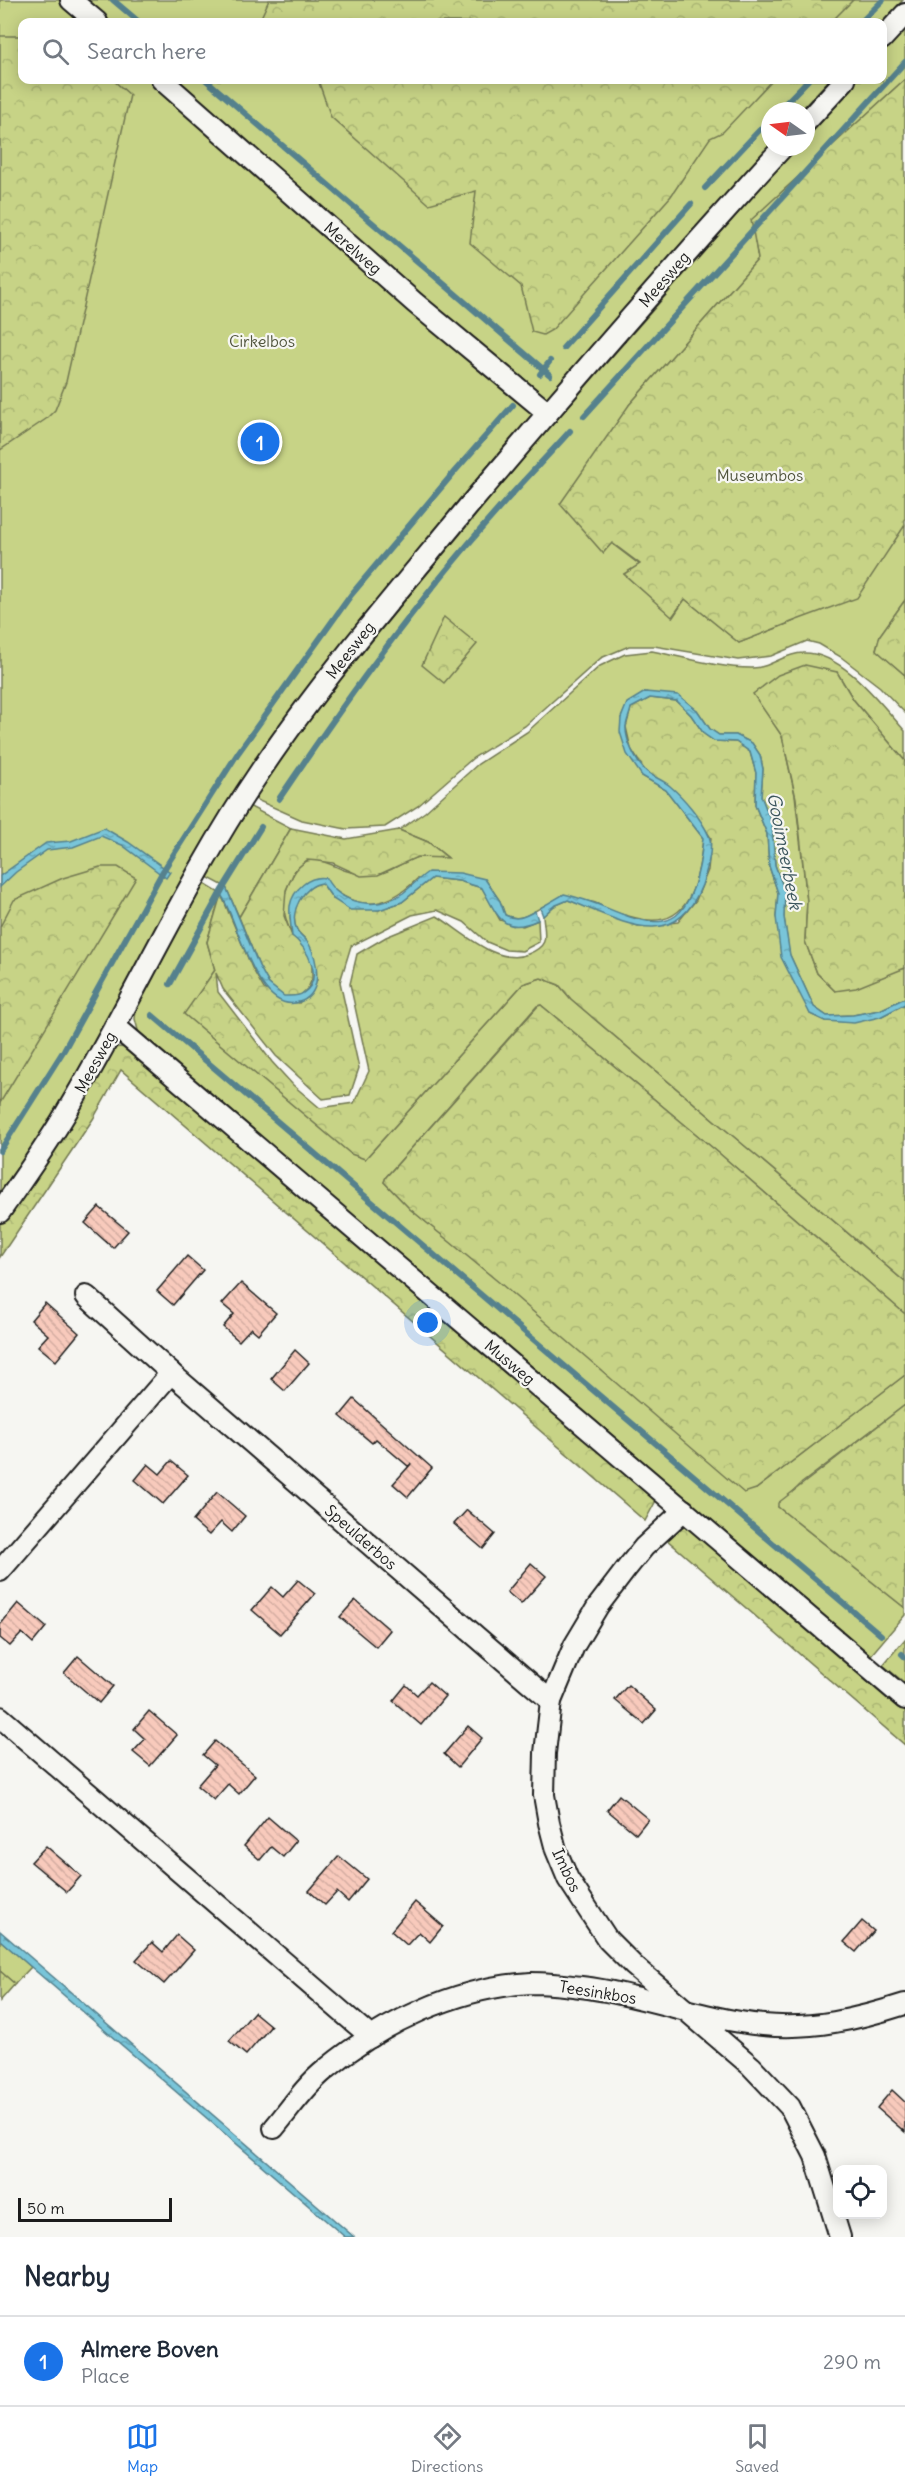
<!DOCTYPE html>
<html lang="en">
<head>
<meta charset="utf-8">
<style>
	body { margin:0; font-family:Delius,sans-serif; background:#f2f2f3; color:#1f2937 }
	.controls { position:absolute; right:18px; bottom:18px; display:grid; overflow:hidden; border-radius:12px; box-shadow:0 3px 15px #0003 }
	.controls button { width:54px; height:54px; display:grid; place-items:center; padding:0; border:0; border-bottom:2px solid #e0e1e3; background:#fff; color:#1f2937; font:30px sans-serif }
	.compass { position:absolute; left:761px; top:102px; width:54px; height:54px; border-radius:50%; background:#fff; box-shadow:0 3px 15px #0003; rotate:284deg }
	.scale { position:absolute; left:18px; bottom:15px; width:154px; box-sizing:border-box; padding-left:6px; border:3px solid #1c1c1c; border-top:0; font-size:16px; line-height:21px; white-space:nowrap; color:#1c1c1c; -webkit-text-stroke:4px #f6f6f2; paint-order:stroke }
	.you { position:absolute; left:428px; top:1323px; width:21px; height:21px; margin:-15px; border:4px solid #fff; border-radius:50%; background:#1a73e8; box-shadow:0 0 0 9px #1a73e833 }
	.badge { display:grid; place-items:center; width:39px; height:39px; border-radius:50%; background:#1a73e8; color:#fff; font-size:20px; font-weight:700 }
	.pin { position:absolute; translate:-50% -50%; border:3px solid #fff; box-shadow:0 2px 6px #0006 }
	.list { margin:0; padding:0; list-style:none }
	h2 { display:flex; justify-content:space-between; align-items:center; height:78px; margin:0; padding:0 24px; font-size:26px }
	h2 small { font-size:20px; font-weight:400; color:#747a83 }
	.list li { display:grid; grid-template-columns:39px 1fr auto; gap:18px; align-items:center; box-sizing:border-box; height:90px; padding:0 24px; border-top:2px solid #e0e1e3 }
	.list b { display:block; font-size:22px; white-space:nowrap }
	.list p { margin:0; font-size:20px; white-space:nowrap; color:#747a83 }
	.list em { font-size:20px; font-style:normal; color:#747a83 }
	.icon { flex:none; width:33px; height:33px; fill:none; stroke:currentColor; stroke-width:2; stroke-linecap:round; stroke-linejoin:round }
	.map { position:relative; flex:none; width:905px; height:2237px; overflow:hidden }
	.search { position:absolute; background:#fff; box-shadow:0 3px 15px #0003; left:18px; right:18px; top:18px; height:66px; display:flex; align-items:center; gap:15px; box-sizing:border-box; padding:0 21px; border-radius:12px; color:#747a83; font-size:22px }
	.sheet { height:168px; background:#fff }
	nav { display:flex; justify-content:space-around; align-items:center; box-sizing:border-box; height:84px; border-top:2px solid #e0e1e3; background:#fff; font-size:16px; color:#747a83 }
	nav a { display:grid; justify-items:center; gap:3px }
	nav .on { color:#1a73e8 }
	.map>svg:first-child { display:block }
	.green { fill:#c7d386; stroke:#727851; stroke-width:1.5 }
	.forest { fill:url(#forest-crowns); stroke:#727851; stroke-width:1.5 }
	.water { fill:url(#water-ripples); stroke:#54818d; stroke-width:1.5 }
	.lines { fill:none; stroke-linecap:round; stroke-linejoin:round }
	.stream { stroke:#54818d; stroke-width:6 }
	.building { fill:url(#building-back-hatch); stroke:#1c1c1c; stroke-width:1.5 }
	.street-casing { stroke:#1c1c1c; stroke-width:24 }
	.street { stroke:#f6f6f2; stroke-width:20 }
	.labels { text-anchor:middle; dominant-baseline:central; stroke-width:4.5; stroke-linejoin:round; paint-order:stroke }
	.street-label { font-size:16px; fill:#1c1c1c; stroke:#f6f6f2 }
	.park-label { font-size:16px; fill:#4f533c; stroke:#f6f6f2 }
	.water-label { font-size:18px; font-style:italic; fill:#3d575e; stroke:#f6f6f2 }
</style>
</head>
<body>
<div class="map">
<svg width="905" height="2237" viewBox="0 0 905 2237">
	<defs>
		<pattern id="forest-crowns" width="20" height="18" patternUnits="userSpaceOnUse" patternTransform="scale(1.5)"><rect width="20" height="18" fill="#c7d386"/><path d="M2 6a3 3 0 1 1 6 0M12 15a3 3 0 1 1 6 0" fill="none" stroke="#aab573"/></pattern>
		<pattern id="water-ripples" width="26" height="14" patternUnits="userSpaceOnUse" patternTransform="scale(1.5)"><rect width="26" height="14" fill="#79c5d9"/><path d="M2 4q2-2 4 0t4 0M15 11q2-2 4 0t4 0" fill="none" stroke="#68a9ba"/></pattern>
		<pattern id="building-back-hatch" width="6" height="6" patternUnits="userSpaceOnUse" patternTransform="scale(1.5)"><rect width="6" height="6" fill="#f8cabc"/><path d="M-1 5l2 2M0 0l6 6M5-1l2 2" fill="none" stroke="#d4ada1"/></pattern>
	</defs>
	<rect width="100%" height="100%" fill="#f6f6f2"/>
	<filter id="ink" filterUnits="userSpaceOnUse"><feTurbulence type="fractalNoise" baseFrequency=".0167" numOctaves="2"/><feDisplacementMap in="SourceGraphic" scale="12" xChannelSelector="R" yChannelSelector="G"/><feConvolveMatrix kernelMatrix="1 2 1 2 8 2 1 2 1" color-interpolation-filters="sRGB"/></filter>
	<g filter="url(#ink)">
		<!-- green -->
		<g class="green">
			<path d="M 0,0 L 903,0 L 882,22 L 22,22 L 22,80 L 829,80 L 800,111 L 770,111 L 770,147 L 302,701 L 55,1115 L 0,1198 Z"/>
			<path d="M 905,28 L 905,79 L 752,220 L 758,259 L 629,405 L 603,553 L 611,543 L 640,565 L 624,574 L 673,617 L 685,599 L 739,643 L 794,621 L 905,525 L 905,600 L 880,635 L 876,649 L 905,675 L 905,713 L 880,687 L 841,657 L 819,644 L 807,641 L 771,656 L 738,660 L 654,646 L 629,646 L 601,658 L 525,726 L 473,758 L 418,806 L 385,827 L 346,829 L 302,820 L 250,797 L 339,674 L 428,566 L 796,147 L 806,147 L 806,136 L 857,80 L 882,80 L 883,52 Z"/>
			<path d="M 652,651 C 683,657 718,668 751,668 C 769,669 784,653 803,653 C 843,652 880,703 905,731 L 905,761 L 853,699 L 837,672 L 754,694 L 782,736 L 795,795 L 807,901 L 805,941 L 817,973 L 835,991 L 905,968 L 905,998 L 880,1010 L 853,1015 L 827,1016 L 814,1007 L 789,953 L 784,917 L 785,892 L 775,865 L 772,824 L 761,796 L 763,769 L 760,755 L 752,743 L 736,735 L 719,735 L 710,729 L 697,710 L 646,692 L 628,703 L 621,718 L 642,776 L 666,790 L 703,838 C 699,880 690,932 636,918 C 627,916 617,913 609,910 C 604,908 598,903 592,902 C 582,900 570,902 560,902 C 539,901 527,926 505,915 L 500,901 L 485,879 L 417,879 C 390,906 360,913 330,886 L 290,915 L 292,936 C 284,917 280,903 289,883 C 303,850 318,859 344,870 C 352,873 368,875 376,874 C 392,873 404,859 419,857 C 428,855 438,857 447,857 L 428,842 L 399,830 L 425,812 L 478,764 L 527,732 L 600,666 L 625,654 Z"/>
			<path d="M 245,804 L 291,828 L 239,917 L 226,887 L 205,876 Z"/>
			<path d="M 201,882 L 221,894 L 207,942 L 215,970 L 185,1014 L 365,1159 L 523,984 L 541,978 L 559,985 L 571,999 C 682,1094 795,1187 905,1282 L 905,1314 L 720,1154 L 541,1005 L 537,1006 L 386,1177 L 384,1182 L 410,1209 L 756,1489 L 905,1375 L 905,1405 L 802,1483 L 778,1507 L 905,1608 L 905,1615 L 871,1655 L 139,1034 L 135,1019 L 137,1000 Z"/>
			<path d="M 905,1639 L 905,1683 L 883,1665 Z"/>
			<path d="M 0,1940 L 31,1967 L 15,1984 L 0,1971 Z"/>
		</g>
		<!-- forest -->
		<g class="forest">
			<path d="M 269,0 L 853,0 L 831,22 L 259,22 Z"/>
			<path d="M 0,36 L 22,36 L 22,80 L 113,80 L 130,95 L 66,382 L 55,410 L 46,419 L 0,450 Z"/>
			<path d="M 905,79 L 905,525 L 857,598 L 794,621 L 739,643 L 685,599 L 672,617 L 624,574 L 640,564 L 612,543 L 603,553 L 560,504 L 629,405 L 758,259 L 751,220 Z"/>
			<path d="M 318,80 L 772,80 L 723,132 L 710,138 L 671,196 L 552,330 L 543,335 L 532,332 L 521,286 L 470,243 L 476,191 L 429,204 L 331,117 Z"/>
			<path d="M 905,600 L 905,675 L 876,650 L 880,635 Z"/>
			<path d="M 444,617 L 477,644 L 444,683 L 422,665 Z"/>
			<path d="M 805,665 L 837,672 L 853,699 L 905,761 L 905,968 L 856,988 L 835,991 L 817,973 L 805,941 L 807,901 L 796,798 L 782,736 L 753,694 L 778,675 Z"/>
			<path d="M 650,698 L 677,701 L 691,715 L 704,734 L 714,741 L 736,742 L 750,752 L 756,773 L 755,805 L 767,834 L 769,866 L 778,893 L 776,917 L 810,1014 L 825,1021 L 880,1017 L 905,1004 L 905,1282 C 795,1187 682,1094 571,999 L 559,985 L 541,978 L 523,984 L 365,1159 L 351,1154 L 184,1014 L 215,970 L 207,942 L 221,894 L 252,968 L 264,989 L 299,1003 L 317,980 C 314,969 313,953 308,943 C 305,937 298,934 296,928 C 290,909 303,886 322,883 L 333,899 L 378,910 L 402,902 L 432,878 L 459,881 L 482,888 L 500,920 L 523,926 L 538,920 L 539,942 L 522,951 L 506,950 L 487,942 L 464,922 L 437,910 L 412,915 L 351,946 L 340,982 L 359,1068 L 350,1095 L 323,1099 L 276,1056 L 223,989 L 216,973 L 218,992 L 272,1062 L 293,1085 L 320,1108 L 354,1103 L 369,1071 L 350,984 L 357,954 L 386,937 L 437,916 C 462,931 497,967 528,954 C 550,945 545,937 543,916 L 554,906 L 568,900 L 638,926 L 678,922 L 696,900 L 708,870 L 711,838 L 698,818 L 669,786 L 645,771 L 631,749 L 626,727 L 631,708 Z"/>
			<path d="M 291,828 L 346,839 L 399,830 L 428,842 L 448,858 L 417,857 L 378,875 L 361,876 L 333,863 L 319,861 L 307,860 L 295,870 L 286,890 L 284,916 L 292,936 L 303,944 L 312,962 L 312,979 L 308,988 L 301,995 L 284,997 L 269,984 L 259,966 L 239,917 Z"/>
			<path d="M 100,867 L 118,867 L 136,878 L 0,1103 L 0,927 L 14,900 L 63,878 Z"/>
			<path d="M 541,1005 L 720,1154 L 905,1314 L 905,1375 L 756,1489 L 744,1493 L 501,1284 L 410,1209 L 384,1182 L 386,1177 L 538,1006 Z"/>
			<path d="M 117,1047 L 132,1048 L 659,1495 L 645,1521 L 121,1070 L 93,1119 L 0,1257 L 0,1220 L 110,1053 Z"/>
			<path d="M 905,1405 L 905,1608 L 778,1507 L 778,1503 Z"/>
			<path d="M 690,1522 L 905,1707 L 905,1745 L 666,1539 Z"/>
			<path d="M 0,1971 L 15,1984 L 0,2001 Z"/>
		</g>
		<!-- water -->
		<g class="water">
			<path d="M 645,692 L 678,695 L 697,710 L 710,729 L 719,735 L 736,735 L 752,743 L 760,755 L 763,769 L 761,796 L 772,824 L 775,865 L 785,892 L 784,917 L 790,955 L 814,1007 L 827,1016 L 853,1015 L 880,1010 L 905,998 L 905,1004 L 880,1017 L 854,1023 L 825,1021 L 810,1014 L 781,957 L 776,917 L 778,893 L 769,866 L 767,834 L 755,805 L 756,773 L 750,752 L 736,742 L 714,741 L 704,734 L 691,715 L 677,701 L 650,698 L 631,708 C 630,714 627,720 626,726 C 625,740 636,762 646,771 C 653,777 663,780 670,786 C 684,798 701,818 709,836 C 714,847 706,873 702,885 C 674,956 620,920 568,900 L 554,906 L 543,916 L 540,908 L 564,894 C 573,896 582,899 591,902 C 613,909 638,925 663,921 C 693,917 701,863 703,838 L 666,790 L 642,776 L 627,754 L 620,732 L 621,718 L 627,703 Z"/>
			<path d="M 104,828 L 128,842 L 170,872 L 166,878 L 122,845 L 101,836 L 73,847 L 47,850 L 16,872 L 0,887 L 0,876 L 46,843 L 71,841 Z"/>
			<path d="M 428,872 L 460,873 L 485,879 L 500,901 L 505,915 C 517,921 524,917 535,911 L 538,920 C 502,936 498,916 482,888 L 459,881 L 432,878 L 402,902 L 379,910 L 350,910 L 333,899 L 322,883 C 304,885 288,912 297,930 C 299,935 306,938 309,944 C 318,960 323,992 302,1001 C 257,1021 237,916 220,893 L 226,887 L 259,966 L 269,984 L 284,996 C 290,996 298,997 303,993 C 325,979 307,947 292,936 C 291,926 289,915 290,906 C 293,889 310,875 326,878 C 340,905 378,911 403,893 C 412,886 419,878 428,872 Z"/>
			<path d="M 0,1931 L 354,2237 L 345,2237 L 31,1967 L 0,1940 Z"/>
		</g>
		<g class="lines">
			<!-- stream -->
			<g class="stream">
				<path d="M 113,0 L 139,22"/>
				<path d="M 861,22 L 883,0"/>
				<path d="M 206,80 L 550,375"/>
				<path d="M 778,111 L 808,80"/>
				<path d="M 705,188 L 770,119"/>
				<path d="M 563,348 L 691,204"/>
				<path d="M 540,374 L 550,361"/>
				<path d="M 584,416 L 905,62"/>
				<path d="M 279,799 C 346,700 416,602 496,512 C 520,484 546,458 570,431"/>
				<path d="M 170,984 L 222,890 L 261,827"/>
				<path d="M 152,1015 L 881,1635"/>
				<path d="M 0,1151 L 64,1050 L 163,871 L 238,753 L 351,595 L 455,471 L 513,405"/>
				<path d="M 902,1654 L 905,1657"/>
			</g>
		</g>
		<!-- building -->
		<g class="building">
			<path d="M 99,1207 L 128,1231 L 113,1248 L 85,1223 Z"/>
			<path d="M 187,1256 L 203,1270 L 173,1305 L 157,1291 Z"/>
			<path d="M 241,1283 L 276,1313 L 258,1334 L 251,1328 L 239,1341 L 223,1327 L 234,1314 L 222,1304 Z"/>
			<path d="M 45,1303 L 79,1333 L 56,1361 L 38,1346 L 48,1335 L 31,1320 Z"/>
			<path d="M 295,1350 L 309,1363 L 285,1391 L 271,1379 Z"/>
			<path d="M 354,1399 L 432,1468 L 408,1497 L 393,1484 L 411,1464 L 408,1466 L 376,1439 L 372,1443 L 340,1416 Z"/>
			<path d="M 171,1461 L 188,1475 L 163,1504 L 135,1480 L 148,1464 L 160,1474 Z"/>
			<path d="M 217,1492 L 245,1516 L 232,1532 L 221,1522 L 209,1535 L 193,1521 Z"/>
			<path d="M 467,1510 L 495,1534 L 483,1549 L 454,1524 Z"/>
			<path d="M 531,1563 L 546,1576 L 521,1604 L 507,1592 Z"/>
			<path d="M 298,1580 L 315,1594 L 280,1634 L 252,1610 L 272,1587 L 283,1597 Z"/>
			<path d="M 355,1600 L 390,1630 L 376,1647 L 340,1617 Z"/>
			<path d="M 18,1603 L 46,1627 L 33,1643 L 22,1633 L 10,1646 L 0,1638 L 0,1625 Z"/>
			<path d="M 78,1656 L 113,1686 L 99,1703 L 64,1673 Z"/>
			<path d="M 429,1682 L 445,1696 L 421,1725 L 393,1701 L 406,1685 L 417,1695 Z"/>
			<path d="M 628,1685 L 656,1710 L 644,1724 L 615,1700 Z"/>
			<path d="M 149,1711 L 177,1735 L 150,1766 L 133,1752 L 145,1739 L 134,1729 Z"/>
			<path d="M 468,1726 L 482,1738 L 458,1767 L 444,1754 Z"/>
			<path d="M 215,1741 L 255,1775 L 239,1794 L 228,1784 L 214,1800 L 197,1786 L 215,1765 L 203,1755 Z"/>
			<path d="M 619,1795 L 648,1819 L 636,1834 L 607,1810 Z"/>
			<path d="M 268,1817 L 296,1841 L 283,1857 L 271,1847 L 260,1860 L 244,1846 Z"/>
			<path d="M 46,1846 L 81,1876 L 67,1892 L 31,1862 Z"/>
			<path d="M 339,1856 L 367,1879 L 348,1902 L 337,1892 L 325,1905 L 309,1891 Z"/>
			<path d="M 415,1902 L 443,1926 L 430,1942 L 419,1932 L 407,1945 L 391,1931 Z"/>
			<path d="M 862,1921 L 874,1931 L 856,1952 L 844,1942 Z"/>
			<path d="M 177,1935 L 194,1950 L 164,1984 L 136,1960 L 152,1942 L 163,1952 Z"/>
			<path d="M 254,2012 L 271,2026 L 246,2055 L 229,2041 Z"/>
			<path d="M 892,2090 L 905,2102 L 905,2132 L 877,2108 Z"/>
		</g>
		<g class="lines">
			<!-- street casing -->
			<g class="street-casing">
				<g id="street">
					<path d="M 71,0 L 97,22"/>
					<path d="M 882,39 L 905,14"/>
					<path d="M 162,80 L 415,303 L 548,413"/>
					<path d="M 806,122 L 845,80"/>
					<path d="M 115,1026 L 905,1699"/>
					<path d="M 0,1212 C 24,1177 49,1143 70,1106 C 136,995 188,877 261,770 C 323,678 396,594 467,508 C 570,386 675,265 783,147"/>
					<path d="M 86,1296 L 171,1373"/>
					<path d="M 684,1510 L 644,1547 L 627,1568 L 598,1606 L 574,1646 L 551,1701 L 545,1753 L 544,1795 L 549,1823 L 556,1850 L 568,1879 L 608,1940 L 634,1966 L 751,2066 L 790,2107 L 815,2156 L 840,2237"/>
					<path d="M 0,1571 L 171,1373 L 551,1701"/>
					<path d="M 0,1717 L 371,2037"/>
					<path d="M 274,2128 C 290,2109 306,2085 325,2070 C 381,2023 457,1987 531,1983 C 547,1983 565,1985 581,1987 C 642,1994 701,2019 763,2025 C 812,2030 858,2019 905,2004"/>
				</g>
			</g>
			<!-- street -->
			<use href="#street" class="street"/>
		</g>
	</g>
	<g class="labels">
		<!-- street labels -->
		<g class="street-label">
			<text transform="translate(353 248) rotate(41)">Merelweg</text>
			<text transform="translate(664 279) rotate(-49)">Meesweg</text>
			<text transform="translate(350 650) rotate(-52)">Meesweg</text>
			<text transform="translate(95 1062) rotate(-61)">Meesweg</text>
			<text transform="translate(510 1362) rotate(40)">Musweg</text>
			<text transform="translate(361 1537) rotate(41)">Speulderbos</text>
			<text transform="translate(567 1870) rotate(65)">Imbos</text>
			<text transform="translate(598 1992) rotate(9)">Teesinkbos</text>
		</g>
		<!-- park labels -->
		<g class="park-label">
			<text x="262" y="341">Cirkelbos</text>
			<text x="760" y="475">Museumbos</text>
		</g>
		<!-- water labels -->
		<g class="water-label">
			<text transform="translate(785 851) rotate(79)">Gooimeerbeek</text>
		</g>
	</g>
</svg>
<div class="controls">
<button><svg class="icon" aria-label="locate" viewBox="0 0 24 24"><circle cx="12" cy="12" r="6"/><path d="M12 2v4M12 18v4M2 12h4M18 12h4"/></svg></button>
</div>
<svg class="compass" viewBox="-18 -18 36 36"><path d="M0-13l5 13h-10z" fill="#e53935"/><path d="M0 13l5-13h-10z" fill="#747a83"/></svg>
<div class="scale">50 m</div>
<div class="you"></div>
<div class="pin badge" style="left:260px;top:442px">1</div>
<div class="search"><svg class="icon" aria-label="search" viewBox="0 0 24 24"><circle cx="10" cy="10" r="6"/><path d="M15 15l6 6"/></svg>Search here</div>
</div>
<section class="sheet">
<h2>Nearby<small></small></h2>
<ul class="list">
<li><span class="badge">1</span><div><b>Almere Boven</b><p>Place</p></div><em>290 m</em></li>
</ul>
</section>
<nav>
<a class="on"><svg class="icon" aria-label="map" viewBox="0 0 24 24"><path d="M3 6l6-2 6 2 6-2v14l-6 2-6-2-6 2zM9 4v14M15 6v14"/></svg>Map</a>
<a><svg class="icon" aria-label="directions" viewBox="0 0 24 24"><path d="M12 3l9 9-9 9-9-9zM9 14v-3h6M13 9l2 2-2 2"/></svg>Directions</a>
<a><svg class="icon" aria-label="saved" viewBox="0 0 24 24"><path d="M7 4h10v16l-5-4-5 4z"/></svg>Saved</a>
</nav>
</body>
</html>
